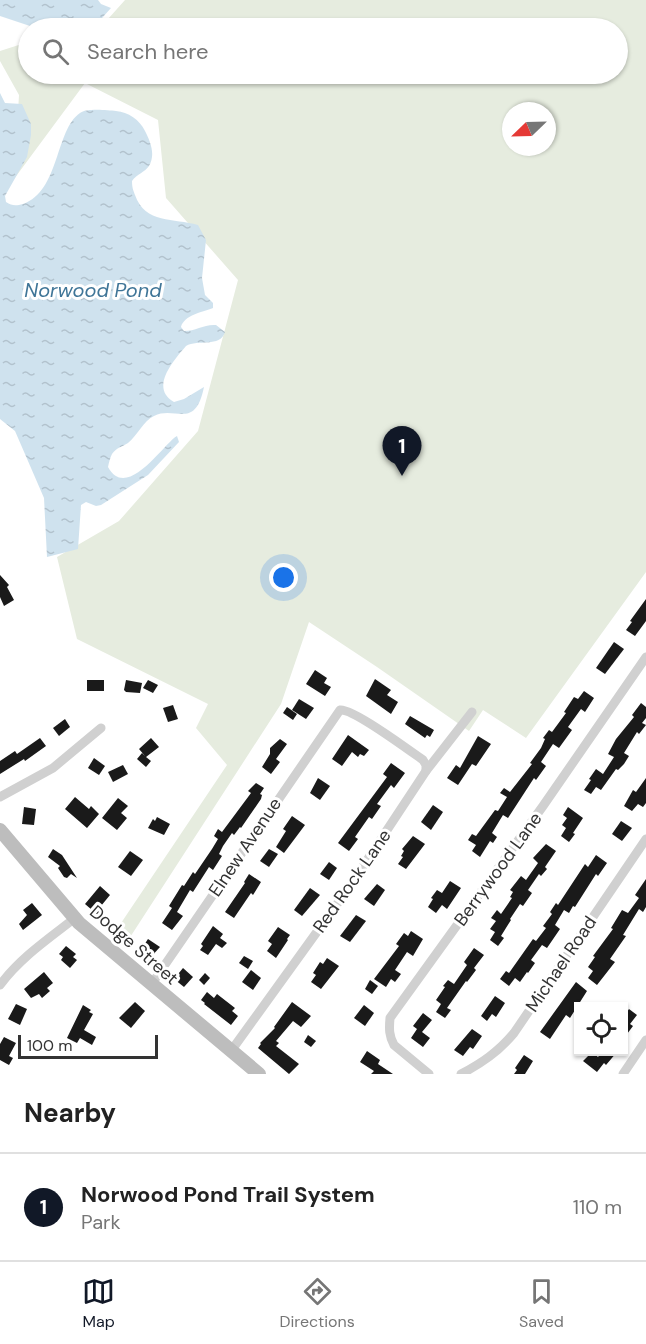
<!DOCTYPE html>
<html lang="en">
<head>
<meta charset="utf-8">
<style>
	body { margin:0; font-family:"DM Sans",sans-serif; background:#f6f6f6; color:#222 }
	.controls { position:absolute; right:18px; bottom:18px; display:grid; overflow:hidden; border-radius:0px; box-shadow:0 2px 4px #0004 }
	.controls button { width:54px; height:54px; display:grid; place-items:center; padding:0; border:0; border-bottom:2px solid #e0e0e0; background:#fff; color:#222; font:30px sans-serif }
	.compass { position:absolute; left:502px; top:102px; width:54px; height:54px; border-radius:50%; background:#fff; box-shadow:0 2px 4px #0004; rotate:247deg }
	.scale { position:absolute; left:18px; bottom:15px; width:140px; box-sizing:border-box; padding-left:6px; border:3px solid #333; border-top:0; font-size:16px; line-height:21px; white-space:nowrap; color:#333; -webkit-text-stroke:4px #fff; paint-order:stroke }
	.you { position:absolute; left:284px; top:578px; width:21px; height:21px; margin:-15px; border:4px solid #fff; border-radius:50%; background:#1a73e8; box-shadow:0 0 0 9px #1a73e833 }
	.badge { display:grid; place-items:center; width:39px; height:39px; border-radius:50%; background:#111827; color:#fff; font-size:20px; font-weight:700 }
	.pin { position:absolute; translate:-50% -50px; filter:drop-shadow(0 2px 3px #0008) }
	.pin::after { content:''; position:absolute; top:32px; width:21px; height:18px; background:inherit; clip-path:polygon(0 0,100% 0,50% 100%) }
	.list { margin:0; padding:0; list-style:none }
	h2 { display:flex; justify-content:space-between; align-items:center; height:78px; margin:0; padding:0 24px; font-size:26px }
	h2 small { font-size:20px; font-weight:400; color:#767676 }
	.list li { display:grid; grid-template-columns:39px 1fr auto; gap:18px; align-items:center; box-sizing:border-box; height:108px; padding:0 24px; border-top:2px solid #e0e0e0 }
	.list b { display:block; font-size:22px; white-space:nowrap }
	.list p { margin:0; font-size:20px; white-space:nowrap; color:#767676 }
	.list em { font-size:20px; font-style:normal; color:#767676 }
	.icon { flex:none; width:33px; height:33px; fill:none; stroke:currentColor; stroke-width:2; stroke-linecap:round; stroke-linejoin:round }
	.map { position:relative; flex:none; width:646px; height:1074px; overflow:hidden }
	.search { position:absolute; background:#fff; box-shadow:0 2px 4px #0004; left:18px; right:18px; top:18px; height:66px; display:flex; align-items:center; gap:15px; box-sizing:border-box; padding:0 21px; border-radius:33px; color:#767676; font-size:22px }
	.sheet { height:186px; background:#fff }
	nav { display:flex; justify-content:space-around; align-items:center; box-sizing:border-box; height:84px; border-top:2px solid #e0e0e0; background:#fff; font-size:16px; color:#767676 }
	nav a { display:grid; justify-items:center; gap:3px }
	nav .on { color:#111827 }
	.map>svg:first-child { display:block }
	.park { fill:#e6ecdf; fill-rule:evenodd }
	.water { fill:url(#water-ripples) }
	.building { fill:#1a1a1a }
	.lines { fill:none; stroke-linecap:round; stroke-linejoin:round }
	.minor { stroke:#d0d0d0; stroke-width:9 }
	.secondary { stroke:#bdbdbd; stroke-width:14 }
	.labels { text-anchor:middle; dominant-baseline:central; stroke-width:6; stroke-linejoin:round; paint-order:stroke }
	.street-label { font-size:18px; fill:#333; stroke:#fff }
	.water-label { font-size:20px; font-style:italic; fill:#3f7597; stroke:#fff }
</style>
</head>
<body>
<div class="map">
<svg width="646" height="1074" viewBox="0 0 646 1074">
	<defs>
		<pattern id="water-ripples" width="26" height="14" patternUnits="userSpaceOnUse" patternTransform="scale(1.5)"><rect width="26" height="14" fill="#cfe2ee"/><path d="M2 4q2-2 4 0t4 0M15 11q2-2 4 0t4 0" fill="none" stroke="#b2c2cd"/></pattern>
	</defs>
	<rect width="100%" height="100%" fill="#fff"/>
	<!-- park -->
	<path class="park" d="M 125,0 L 646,0 L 646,572 L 526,738 L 483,710 L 469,731 L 377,667 L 309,622 L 281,704 L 125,945 L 111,938 L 227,765 L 196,728 L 208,704 L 77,639 L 57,557 L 119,521 L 198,431 L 238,280 L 166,198 L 158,120 L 85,83 L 14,179 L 19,95 L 0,61 L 0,51 L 28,42 L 28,74 L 618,74 L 618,28 L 76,28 L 108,19 ZM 511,111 L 547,111 L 547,147 L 511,147 Z"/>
	<!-- water -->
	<g class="water">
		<path d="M 0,0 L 98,0 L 101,4 L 111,8 L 93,28 L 36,28 L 0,16 Z"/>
		<path d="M 0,93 L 5,103 L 22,104 L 31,124 L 31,135 L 27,157 L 5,196 L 6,202 C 12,206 16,206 23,204 C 60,191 55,130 80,113 C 86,108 107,110 116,111 C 128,112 140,120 145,131 C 150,141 156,154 149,166 C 145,172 137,174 132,181 C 132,187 133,190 135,195 C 145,224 174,218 198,225 L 206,240 L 202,278 L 205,295 L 213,303 L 213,308 C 203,312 184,315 181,327 L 184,331 C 196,331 204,324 216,325 L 225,332 C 220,348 198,339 186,346 C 174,360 149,388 174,402 L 184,399 L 204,387 C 195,431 175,405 154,416 C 143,421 138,435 128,443 C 122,447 117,447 112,454 C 110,458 109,462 108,467 C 127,502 164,443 177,436 L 179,442 L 148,475 L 101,505 L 96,506 L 86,502 L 81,505 L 78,549 L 47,557 L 44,498 L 15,431 L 0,419 Z"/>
	</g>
	<!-- building -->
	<g class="building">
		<path d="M 0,575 L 9,585 L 7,587 L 14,600 L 4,606 L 0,597 Z"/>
		<path d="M 646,599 L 646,621 L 635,636 L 626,630 L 632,622 L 630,621 Z"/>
		<path d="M 614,642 L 624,649 L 605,674 L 596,668 Z"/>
		<path d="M 315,670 L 327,678 L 324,683 L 331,687 L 325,696 L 306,684 Z"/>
		<path d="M 375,679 L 391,690 L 387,695 L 398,702 L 391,714 L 366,696 Z"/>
		<rect x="87" y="680" width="17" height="11"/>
		<path d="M 126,680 L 142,683 L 140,693 L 126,692 L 124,690 Z"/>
		<path d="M 148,680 L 158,685 L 153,693 L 143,688 Z"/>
		<path d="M 584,691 L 594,698 L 585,712 L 581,709 L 568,727 L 572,730 L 559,748 L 553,744 L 541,762 L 546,766 L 536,780 L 534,778 L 508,818 L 503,815 L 492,833 L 497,837 L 493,843 L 490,841 L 480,857 L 472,851 L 476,845 L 468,840 L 472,834 L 476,836 L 495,810 L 498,811 L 507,797 L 500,793 L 504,788 L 510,792 L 532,764 L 530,763 L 541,748 L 545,739 L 543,738 L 549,730 L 552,732 L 566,713 L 564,712 L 574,697 L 578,699 Z"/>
		<path d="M 299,699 L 314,708 L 306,719 L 292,710 Z"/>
		<path d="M 641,703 L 646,707 L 646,718 L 642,723 L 646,725 L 639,734 L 637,732 L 624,753 L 629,756 L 624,764 L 618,770 L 616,769 L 601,790 L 596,787 L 591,794 L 584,790 L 591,780 L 589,779 L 596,769 L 603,774 L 614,757 L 608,754 L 616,739 L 634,717 L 632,715 Z"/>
		<path d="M 173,705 L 178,719 L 168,722 L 163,708 Z"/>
		<path d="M 287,707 L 297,714 L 293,720 L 283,713 Z"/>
		<path d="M 410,716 L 434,730 L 430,737 L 427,735 L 425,738 L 405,724 Z"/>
		<path d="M 65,719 L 70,727 L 59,736 L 53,728 Z"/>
		<path d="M 348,735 L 369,750 L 364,756 L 360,754 L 358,757 L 352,752 L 342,766 L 332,759 Z"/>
		<path d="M 478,736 L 491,744 L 476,766 L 472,764 L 458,785 L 447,778 L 456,765 L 460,768 Z"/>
		<path d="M 40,738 L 46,746 L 25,761 L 24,759 L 0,774 L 0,761 L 15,751 L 17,754 Z"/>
		<path d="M 151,738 L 159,747 L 146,757 L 151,761 L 146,767 L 137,759 L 142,753 L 145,756 L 139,749 Z"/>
		<path d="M 280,739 L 287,744 L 276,759 L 280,762 L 271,774 L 262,767 L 270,754 L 270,748 Z"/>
		<path d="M 94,758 L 105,766 L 99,775 L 88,768 Z"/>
		<path d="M 391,763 L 405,773 L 394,788 L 391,785 L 377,804 L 381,806 L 372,819 L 369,817 L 355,837 L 358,839 L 349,851 L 338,843 L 387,777 L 383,774 Z"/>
		<path d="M 123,765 L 128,774 L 113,782 L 108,772 Z"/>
		<path d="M 318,778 L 330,786 L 320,800 L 310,793 Z"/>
		<path d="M 646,778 L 646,803 L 643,807 L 638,804 L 632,811 L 624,806 L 633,790 L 636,792 Z"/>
		<path d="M 256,783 L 264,788 L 260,794 L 262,795 L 261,799 L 241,828 L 240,827 L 234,835 L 232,833 L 223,846 L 219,854 L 222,856 L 213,870 L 209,867 L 193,892 L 190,890 L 177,912 L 183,916 L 172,930 L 162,923 L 172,908 L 169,906 L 182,885 L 184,886 L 193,872 L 195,874 L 212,849 L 218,839 L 214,836 L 218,829 L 222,832 L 251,793 L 248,791 Z"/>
		<path d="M 75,797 L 89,809 L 91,806 L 99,814 L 87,828 L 65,809 Z"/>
		<path d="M 118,798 L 128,806 L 121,813 L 127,818 L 117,830 L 102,818 Z"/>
		<path d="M 433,805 L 443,812 L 431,830 L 421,822 Z"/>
		<path d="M 24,807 L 36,809 L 34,825 L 22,824 Z"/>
		<path d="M 568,807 L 583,818 L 573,833 L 575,834 L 569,842 L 561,836 L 566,828 L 562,825 L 567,818 L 563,815 Z"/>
		<path d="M 292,816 L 305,825 L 284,853 L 276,847 L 286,831 L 283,829 Z"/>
		<path d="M 157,817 L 170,824 L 164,835 L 148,828 L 153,819 L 155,821 Z"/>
		<path d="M 621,821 L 632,828 L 622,841 L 612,834 Z"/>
		<path d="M 413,836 L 425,844 L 406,869 L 398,864 L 403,857 L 401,856 L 404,851 L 402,849 Z"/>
		<path d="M 546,844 L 556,851 L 545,867 L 547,869 L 541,876 L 539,874 L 528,890 L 532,893 L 523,906 L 520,904 L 510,919 L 511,920 L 501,936 L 504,938 L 498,946 L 490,940 L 495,932 L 490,929 L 496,921 L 491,918 L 497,910 L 501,914 L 512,898 L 510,897 L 513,892 L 510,890 L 521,876 L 526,880 L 538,863 L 533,858 Z"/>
		<path d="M 53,849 L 62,855 L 77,878 L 71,874 L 67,878 L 64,877 L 58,868 L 60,866 L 48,857 Z"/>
		<path d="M 269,849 L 278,854 L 269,867 L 260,861 Z"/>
		<path d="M 130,851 L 143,860 L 131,876 L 118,867 Z"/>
		<path d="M 596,855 L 607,863 L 598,876 L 596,874 L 575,907 L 573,906 L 569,913 L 564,910 L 555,925 L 560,929 L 547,948 L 542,945 L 531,960 L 535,963 L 528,973 L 527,972 L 520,982 L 515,978 L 509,986 L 500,979 L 506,971 L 509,973 L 533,939 L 536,941 L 546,928 L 543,926 L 552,914 L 550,912 L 556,903 L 558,905 L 585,864 L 588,867 Z"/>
		<path d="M 329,862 L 337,868 L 329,880 L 320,874 Z"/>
		<path d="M 249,874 L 261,882 L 253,895 L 251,893 L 234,918 L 225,912 L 245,883 L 244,882 Z"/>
		<path d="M 646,879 L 646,907 L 643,912 L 639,909 L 623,935 L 626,936 L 610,959 L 615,962 L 597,985 L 588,978 L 593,971 L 588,967 L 595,957 L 593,956 L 613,929 L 611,928 L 622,910 L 628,913 L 639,898 L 635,895 Z"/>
		<path d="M 450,881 L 461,888 L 447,909 L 442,905 L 436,913 L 428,907 L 433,899 L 431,898 L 437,890 L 442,893 Z"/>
		<path d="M 377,884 L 385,890 L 374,906 L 364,899 Z"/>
		<path d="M 100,886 L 110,895 L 101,906 L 104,910 L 99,916 L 85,904 Z"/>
		<path d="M 310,888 L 320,895 L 302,916 L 294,910 Z"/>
		<path d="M 32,903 L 42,915 L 23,930 L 19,924 L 27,915 L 23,910 Z"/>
		<path d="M 356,915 L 366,921 L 350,942 L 340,936 Z"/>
		<path d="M 213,926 L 223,934 L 220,938 L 227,943 L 222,948 L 216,944 L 208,955 L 200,950 L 203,946 L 201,944 Z"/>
		<path d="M 278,927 L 290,935 L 287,939 L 288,940 L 276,958 L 267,951 L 272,944 L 268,941 Z"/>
		<path d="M 411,931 L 423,939 L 413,956 L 407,952 L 395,970 L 401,974 L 395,982 L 391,979 L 386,987 L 374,979 L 399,946 L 396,944 L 404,933 L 408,936 Z"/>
		<path d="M 148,939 L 160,947 L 150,958 L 140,951 Z"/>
		<path d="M 66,946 L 76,954 L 73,957 L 77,960 L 70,968 L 61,960 L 63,957 L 59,954 Z"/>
		<path d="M 474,948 L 484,955 L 474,968 L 476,970 L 467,982 L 466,981 L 447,1008 L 451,1010 L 445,1018 L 436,1012 L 441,1004 L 436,1000 L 445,987 L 443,986 L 448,980 L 454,984 L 467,965 L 464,962 Z"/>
		<path d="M 244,956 L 253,961 L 248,969 L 239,963 Z"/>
		<path d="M 327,958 L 339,966 L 321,989 L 311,982 L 316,975 L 313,973 L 320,962 L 323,964 Z"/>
		<path d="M 183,968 L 193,977 L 184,987 L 174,979 Z"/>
		<path d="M 251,970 L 261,978 L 253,990 L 242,982 Z"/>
		<path d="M 44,972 L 53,983 L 47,988 L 50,991 L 42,998 L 39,994 L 31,998 L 24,989 Z"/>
		<path d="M 205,973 L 210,978 L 204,985 L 199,980 Z"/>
		<path d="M 370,980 L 378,986 L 372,994 L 365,989 Z"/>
		<path d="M 576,982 L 587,991 L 570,1018 L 566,1015 L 550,1039 L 540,1032 Z"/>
		<path d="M 207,992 L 214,998 L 217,994 L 235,1008 L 232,1011 L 238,1016 L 231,1025 L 204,1004 L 205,1003 L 201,1000 Z"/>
		<path d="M 495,996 L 505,1003 L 496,1017 L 492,1014 L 487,1021 L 481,1016 Z"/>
		<path d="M 135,1002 L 145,1011 L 131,1028 L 119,1018 Z"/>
		<path d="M 292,1002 L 311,1016 L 301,1027 L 293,1021 L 276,1041 L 279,1043 L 276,1046 L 299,1064 L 289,1074 L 258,1048 L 261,1044 L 260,1043 L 275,1028 L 274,1027 Z"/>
		<path d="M 16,1004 L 27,1009 L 20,1025 L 8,1019 Z"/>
		<path d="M 83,1005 L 91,1010 L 89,1012 L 93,1014 L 84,1030 L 96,1037 L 92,1045 L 80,1038 L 77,1043 L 67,1038 Z"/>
		<path d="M 364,1005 L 374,1013 L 365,1026 L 354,1018 Z"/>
		<path d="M 629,1009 L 637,1015 L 630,1024 L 633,1026 L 624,1038 L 624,1016 Z"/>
		<path d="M 423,1013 L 432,1020 L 422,1032 L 430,1038 L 423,1047 L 411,1038 L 417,1029 L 413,1026 Z"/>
		<path d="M 472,1029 L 482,1036 L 473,1049 L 470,1047 L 463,1056 L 454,1050 Z"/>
		<path d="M 308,1035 L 316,1041 L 311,1047 L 304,1042 Z"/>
		<path d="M 4,1037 L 16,1043 L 9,1056 L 13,1058 L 9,1065 L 0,1060 L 0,1044 Z"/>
		<path d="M 367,1051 L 380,1060 L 378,1064 L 393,1074 L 371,1074 L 374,1071 L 360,1062 Z"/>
		<path d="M 592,1052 L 598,1057 L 602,1052 L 617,1052 L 606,1065 L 604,1063 L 597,1072 L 583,1061 Z"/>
		<path d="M 524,1055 L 533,1061 L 525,1074 L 514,1074 L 517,1070 L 515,1068 Z"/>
	</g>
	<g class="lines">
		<!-- minor -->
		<g class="minor">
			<path d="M 0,797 L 53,768 L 101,728"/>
			<path d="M 0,985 C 20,958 48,939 75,918"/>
			<path d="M 151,985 L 340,710 C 352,708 409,750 423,760 L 426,765 L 426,771"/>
			<path d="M 231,1051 L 350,886 L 426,771 L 472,712"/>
			<path d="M 429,1074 L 394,1045 C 389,1036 389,1029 390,1018 L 543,806 L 646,657"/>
			<path d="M 461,1074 C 482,1063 498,1052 514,1033 L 646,839"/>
			<path d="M 623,1074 L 646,1040"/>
		</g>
		<!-- secondary -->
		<path class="secondary" d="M 0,830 L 79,923 L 259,1074"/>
	</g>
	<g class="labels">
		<!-- street labels -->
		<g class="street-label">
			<text transform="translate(245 847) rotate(-56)">Elnew Avenue</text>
			<text transform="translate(498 869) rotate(-54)">Berrywood Lane</text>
			<text transform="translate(352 881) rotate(-55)">Red Rock Lane</text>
			<text transform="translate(134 945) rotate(41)">Dodge Street</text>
			<text transform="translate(561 964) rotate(-56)">Michael Road</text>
		</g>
		<!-- water labels -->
		<g class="water-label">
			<text x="93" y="290">Norwood Pond</text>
		</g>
	</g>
</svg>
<div class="controls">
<button><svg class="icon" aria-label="locate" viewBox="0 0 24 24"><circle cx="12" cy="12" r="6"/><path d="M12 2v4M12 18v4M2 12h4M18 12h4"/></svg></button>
</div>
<svg class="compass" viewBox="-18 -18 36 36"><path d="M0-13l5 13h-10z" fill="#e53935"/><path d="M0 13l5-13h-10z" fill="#767676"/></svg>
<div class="scale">100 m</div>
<div class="you"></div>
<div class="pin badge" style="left:402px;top:476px">1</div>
<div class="search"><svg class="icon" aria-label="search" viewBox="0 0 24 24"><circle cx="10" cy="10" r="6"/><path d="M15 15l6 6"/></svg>Search here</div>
</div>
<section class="sheet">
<h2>Nearby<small></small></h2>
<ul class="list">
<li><span class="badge">1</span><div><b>Norwood Pond Trail System</b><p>Park</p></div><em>110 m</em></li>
</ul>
</section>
<nav>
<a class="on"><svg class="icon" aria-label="map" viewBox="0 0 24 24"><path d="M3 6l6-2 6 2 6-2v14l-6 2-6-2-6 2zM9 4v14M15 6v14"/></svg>Map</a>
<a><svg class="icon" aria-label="directions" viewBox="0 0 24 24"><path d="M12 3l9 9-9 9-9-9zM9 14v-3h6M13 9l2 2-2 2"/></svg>Directions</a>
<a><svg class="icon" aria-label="saved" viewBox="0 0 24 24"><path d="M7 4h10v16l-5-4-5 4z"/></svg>Saved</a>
</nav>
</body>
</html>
